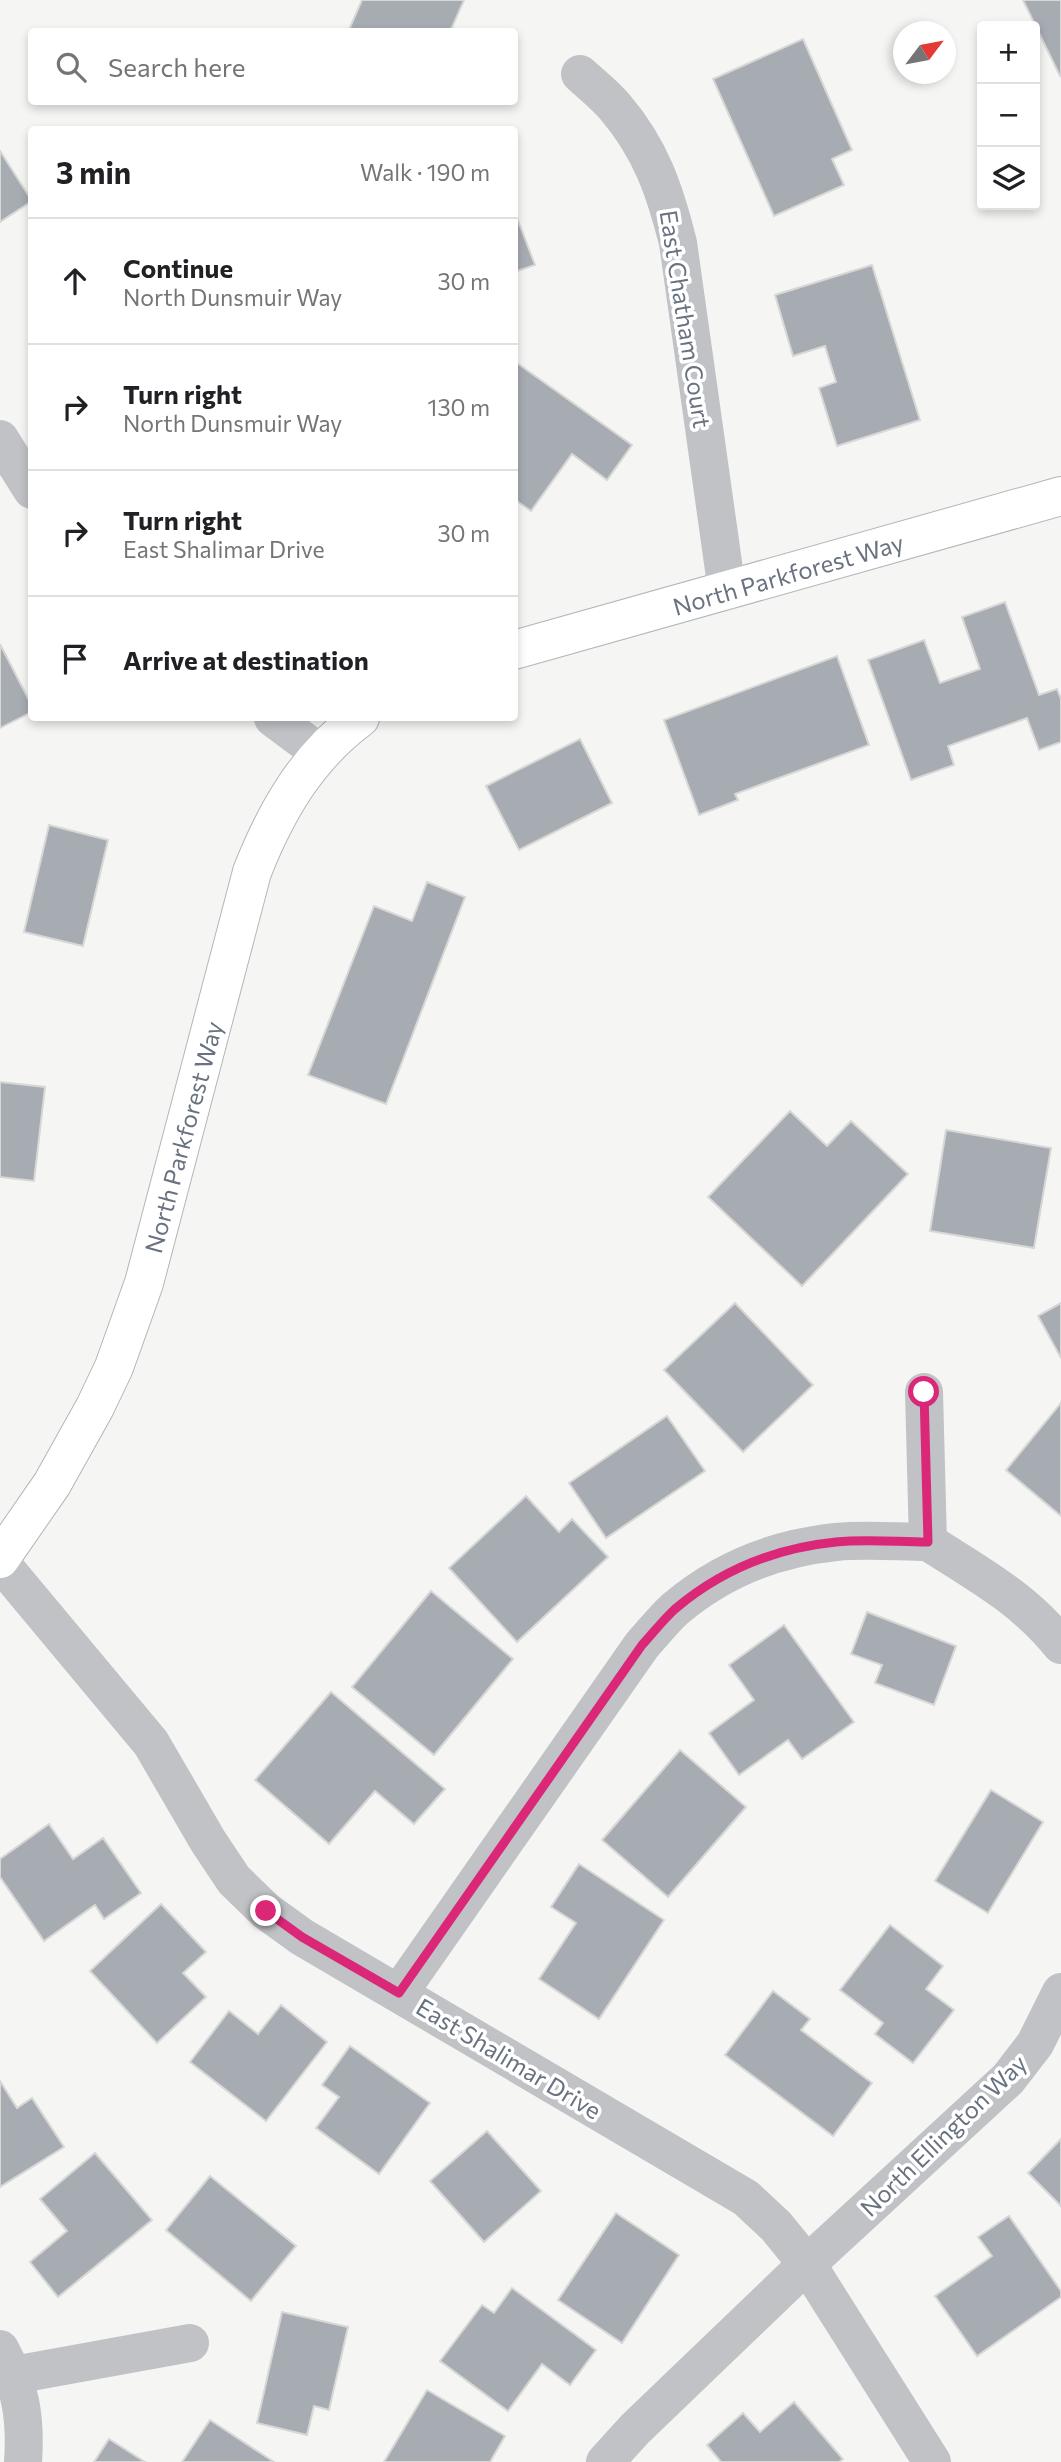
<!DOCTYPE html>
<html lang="en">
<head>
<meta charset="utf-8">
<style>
	body { margin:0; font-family:Commissioner,sans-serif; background:#f6f6f6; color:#202124 }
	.controls { position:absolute; right:21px; top:21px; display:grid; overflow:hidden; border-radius:7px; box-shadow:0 4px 10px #0003 }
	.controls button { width:63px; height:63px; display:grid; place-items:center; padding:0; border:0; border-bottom:2px solid #e0e0e0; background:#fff; color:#202124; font:35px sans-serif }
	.compass { position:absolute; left:893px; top:21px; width:63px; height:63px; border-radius:50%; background:#fff; box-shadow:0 4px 10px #0003; rotate:58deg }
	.stop { position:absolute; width:21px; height:21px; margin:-16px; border:5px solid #db2777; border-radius:50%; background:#fff }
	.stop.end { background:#db2777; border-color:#fff; box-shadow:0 2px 7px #0008 }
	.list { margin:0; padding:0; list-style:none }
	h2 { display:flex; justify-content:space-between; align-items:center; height:91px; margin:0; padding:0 28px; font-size:30px }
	h2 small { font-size:23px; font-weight:400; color:#757577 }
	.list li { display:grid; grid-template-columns:46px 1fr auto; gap:21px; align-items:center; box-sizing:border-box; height:126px; padding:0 28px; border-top:2px solid #e0e0e0 }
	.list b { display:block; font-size:26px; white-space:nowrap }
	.list p { margin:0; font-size:23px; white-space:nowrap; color:#757577 }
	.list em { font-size:23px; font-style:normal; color:#757577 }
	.icon { flex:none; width:38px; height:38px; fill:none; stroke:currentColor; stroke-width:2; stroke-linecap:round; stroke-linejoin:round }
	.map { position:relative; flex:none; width:1061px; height:2462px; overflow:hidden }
	.search { position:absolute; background:#fff; box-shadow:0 4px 10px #0003; left:28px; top:28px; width:490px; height:77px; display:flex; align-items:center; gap:18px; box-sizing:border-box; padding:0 24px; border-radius:7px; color:#757577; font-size:26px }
	.panel { position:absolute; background:#fff; box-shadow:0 4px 10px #0003; left:28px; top:126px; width:490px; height:595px; border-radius:7px }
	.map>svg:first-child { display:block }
	.building { fill:#a7abb2; stroke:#d7d7d6; stroke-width:2 }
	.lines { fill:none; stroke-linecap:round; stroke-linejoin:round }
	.secondary-casing { stroke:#b2b5ba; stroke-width:40 }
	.street { stroke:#c0c2c6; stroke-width:38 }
	.secondary { stroke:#fff; stroke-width:38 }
	.route { stroke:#db2777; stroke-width:9 }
	.labels { text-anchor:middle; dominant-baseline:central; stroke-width:7; stroke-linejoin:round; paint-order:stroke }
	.street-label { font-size:24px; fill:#697280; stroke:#fff }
</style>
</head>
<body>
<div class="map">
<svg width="1061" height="2462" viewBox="0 0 1061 2462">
	<rect width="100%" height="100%" fill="#f5f6f3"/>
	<!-- building -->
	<g class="building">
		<path d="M 362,0 L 464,0 L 450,32 L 348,32 Z"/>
		<path d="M 1023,0 L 1061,0 L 1061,75 L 1060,76 Z"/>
		<path d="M 803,39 L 852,150 L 832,159 L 844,185 L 774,216 L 713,79 Z"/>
		<path d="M 0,151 L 32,201 L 0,222 Z"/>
		<path d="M 514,210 L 535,265 L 514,272 Z"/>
		<path d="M 872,265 L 920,420 L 837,446 L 819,388 L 836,382 L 825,346 L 793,356 L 775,295 Z"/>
		<path d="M 514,361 L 632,445 L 607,480 L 572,454 L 531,511 L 514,499 Z"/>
		<path d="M 1005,602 L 1039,695 L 1057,689 L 1061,699 L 1061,742 L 1039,750 L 1027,718 L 948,746 L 954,765 L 911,780 L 868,660 L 924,640 L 940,683 L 980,669 L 962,617 Z"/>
		<path d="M 0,644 L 32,706 L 32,712 L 0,728 Z"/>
		<path d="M 837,656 L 869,745 L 735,794 L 738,800 L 699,815 L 664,720 Z"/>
		<path d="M 580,739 L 612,803 L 519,850 L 486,786 Z"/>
		<path d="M 49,825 L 108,840 L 83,946 L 24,932 Z"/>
		<path d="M 427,882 L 465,897 L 386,1104 L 308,1075 L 374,906 L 412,921 Z"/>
		<path d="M 0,1082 L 45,1087 L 34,1181 L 0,1177 Z"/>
		<path d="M 790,1111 L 827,1146 L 851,1121 L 908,1174 L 802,1286 L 708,1197 Z"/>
		<path d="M 946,1130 L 1051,1148 L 1034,1248 L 930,1231 Z"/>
		<path d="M 735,1303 L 813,1385 L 743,1452 L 664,1370 Z"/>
		<path d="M 1061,1303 L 1061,1358 L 1038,1316 Z"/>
		<path d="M 1061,1403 L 1061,1516 L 1006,1470 Z"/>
		<path d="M 667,1416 L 705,1471 L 606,1538 L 569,1483 Z"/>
		<path d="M 526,1496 L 559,1532 L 572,1519 L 608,1557 L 517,1642 L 449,1568 Z"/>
		<path d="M 431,1591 L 513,1659 L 434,1755 L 352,1687 Z"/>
		<path d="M 867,1612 L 956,1646 L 934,1705 L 875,1683 L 882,1665 L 851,1654 Z"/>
		<path d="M 784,1625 L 854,1722 L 802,1759 L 788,1740 L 739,1775 L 709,1733 L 754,1700 L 729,1665 Z"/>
		<path d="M 331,1692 L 445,1789 L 414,1824 L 375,1791 L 329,1844 L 255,1780 Z"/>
		<path d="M 680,1750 L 746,1807 L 668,1897 L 602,1840 Z"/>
		<path d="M 991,1790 L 1043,1822 L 988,1913 L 935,1881 Z"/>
		<path d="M 49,1824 L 73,1859 L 103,1838 L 141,1893 L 104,1919 L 95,1905 L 44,1941 L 0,1877 L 0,1859 Z"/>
		<path d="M 579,1864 L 664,1920 L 599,2019 L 539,1979 L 576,1923 L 551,1907 Z"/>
		<path d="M 161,1904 L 206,1952 L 183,1973 L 206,1997 L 157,2043 L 90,1971 Z"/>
		<path d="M 890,1925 L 943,1966 L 926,1989 L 954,2010 L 913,2063 L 875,2034 L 883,2023 L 840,1990 Z"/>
		<path d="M 773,1991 L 810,2019 L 801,2030 L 872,2083 L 833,2136 L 725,2055 Z"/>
		<path d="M 281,2005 L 327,2042 L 266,2121 L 190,2062 L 229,2011 L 258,2034 Z"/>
		<path d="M 350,2046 L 430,2103 L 379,2174 L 316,2128 L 339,2097 L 322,2085 Z"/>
		<path d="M 0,2081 L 17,2108 L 32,2098 L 64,2147 L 0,2187 Z"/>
		<path d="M 487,2131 L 541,2191 L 484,2242 L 430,2181 Z"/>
		<path d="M 1061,2139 L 1061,2206 L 1028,2173 Z"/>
		<path d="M 95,2153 L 152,2220 L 58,2297 L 30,2262 L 67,2231 L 40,2199 Z"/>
		<path d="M 210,2176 L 296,2246 L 251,2301 L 166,2230 Z"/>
		<path d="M 616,2213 L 679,2255 L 622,2343 L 558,2300 Z"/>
		<path d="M 1009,2216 L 1061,2291 L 1061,2297 L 977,2356 L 935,2296 L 992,2256 L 978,2237 Z"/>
		<path d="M 512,2288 L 596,2350 L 570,2385 L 542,2364 L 508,2411 L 440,2361 L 482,2305 L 494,2313 Z"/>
		<path d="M 282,2312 L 348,2327 L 329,2410 L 314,2406 L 307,2435 L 257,2423 Z"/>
		<path d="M 427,2390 L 505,2436 L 490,2462 L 384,2462 Z"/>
		<path d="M 794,2402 L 843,2459 L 839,2462 L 721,2462 L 707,2445 L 743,2413 L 760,2432 Z"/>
		<path d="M 210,2420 L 274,2462 L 182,2462 Z"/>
		<path d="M 109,2439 L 145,2462 L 94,2462 Z"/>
	</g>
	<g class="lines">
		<!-- secondary casing -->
		<g class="secondary-casing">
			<g id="secondary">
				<path d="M 514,650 L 1061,496"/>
				<path d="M 0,1559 L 52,1484 L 95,1407 L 114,1367 L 144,1283 L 252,872 C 276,811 307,757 360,718"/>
			</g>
		</g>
		<!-- street -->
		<g class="street">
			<path d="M 580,74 C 592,85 605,95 615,107 C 651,149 665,191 678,243 L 727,591"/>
			<path d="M 0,439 L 32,490"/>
			<path d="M 273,718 L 320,753"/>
			<path d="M 924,1392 L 928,1542"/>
			<path d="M 928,1542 C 978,1574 1023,1598 1061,1645"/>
			<path d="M 0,1562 L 151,1743 L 208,1841 L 234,1880 L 266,1911 L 302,1937 L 746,2198 L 776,2226 L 807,2264 L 932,2462"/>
			<path d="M 399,1993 L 642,1645 C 653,1633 663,1620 675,1609 C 721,1570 776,1548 836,1542 C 866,1539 898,1542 928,1542"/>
			<path d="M 0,2349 C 21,2387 26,2419 23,2462"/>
			<path d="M 14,2375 L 190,2343"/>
			<path d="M 605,2462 L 635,2429 L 807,2264 L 1008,2079 L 1035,2044 L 1061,1992"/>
		</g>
		<!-- secondary -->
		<use href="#secondary" class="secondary"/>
	</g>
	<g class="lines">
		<!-- route -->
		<path class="route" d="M 266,1911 L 302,1937 L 399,1993 L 642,1645 C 653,1633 663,1620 675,1609 C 721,1570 776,1548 836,1542 C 866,1539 897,1542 928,1542 L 924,1392"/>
	</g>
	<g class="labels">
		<!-- street labels -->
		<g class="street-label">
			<text transform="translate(686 319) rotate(81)">East Chatham Court</text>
			<text transform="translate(788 574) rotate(-16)">North Parkforest Way</text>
			<text transform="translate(183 1137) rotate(-75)">North Parkforest Way</text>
			<text transform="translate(509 2058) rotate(31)">East Shalimar Drive</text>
			<text transform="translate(943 2135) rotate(-44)">North Ellington Way</text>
		</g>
	</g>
</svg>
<div class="controls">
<button>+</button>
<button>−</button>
<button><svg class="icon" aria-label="layers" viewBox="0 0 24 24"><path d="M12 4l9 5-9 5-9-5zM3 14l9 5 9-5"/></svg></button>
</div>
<svg class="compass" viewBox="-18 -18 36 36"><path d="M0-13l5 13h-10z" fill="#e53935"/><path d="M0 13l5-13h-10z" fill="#757577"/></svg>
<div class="stop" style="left:924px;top:1392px"></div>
<div class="stop end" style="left:266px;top:1911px"></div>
<div class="search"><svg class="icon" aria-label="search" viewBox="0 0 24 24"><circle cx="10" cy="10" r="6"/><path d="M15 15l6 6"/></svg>Search here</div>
<section class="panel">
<h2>3 min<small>Walk · 190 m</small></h2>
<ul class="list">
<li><svg class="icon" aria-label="ahead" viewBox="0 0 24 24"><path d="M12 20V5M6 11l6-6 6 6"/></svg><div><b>Continue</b><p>North Dunsmuir Way</p></div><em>30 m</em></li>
<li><svg class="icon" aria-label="right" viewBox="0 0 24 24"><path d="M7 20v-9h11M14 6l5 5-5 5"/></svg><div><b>Turn right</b><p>North Dunsmuir Way</p></div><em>130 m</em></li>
<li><svg class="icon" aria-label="right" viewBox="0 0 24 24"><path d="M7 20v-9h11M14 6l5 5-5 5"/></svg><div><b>Turn right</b><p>East Shalimar Drive</p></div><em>30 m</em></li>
<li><svg class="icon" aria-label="arrive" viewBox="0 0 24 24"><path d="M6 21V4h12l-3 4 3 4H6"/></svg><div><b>Arrive at destination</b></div></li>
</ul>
</section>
</div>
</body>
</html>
